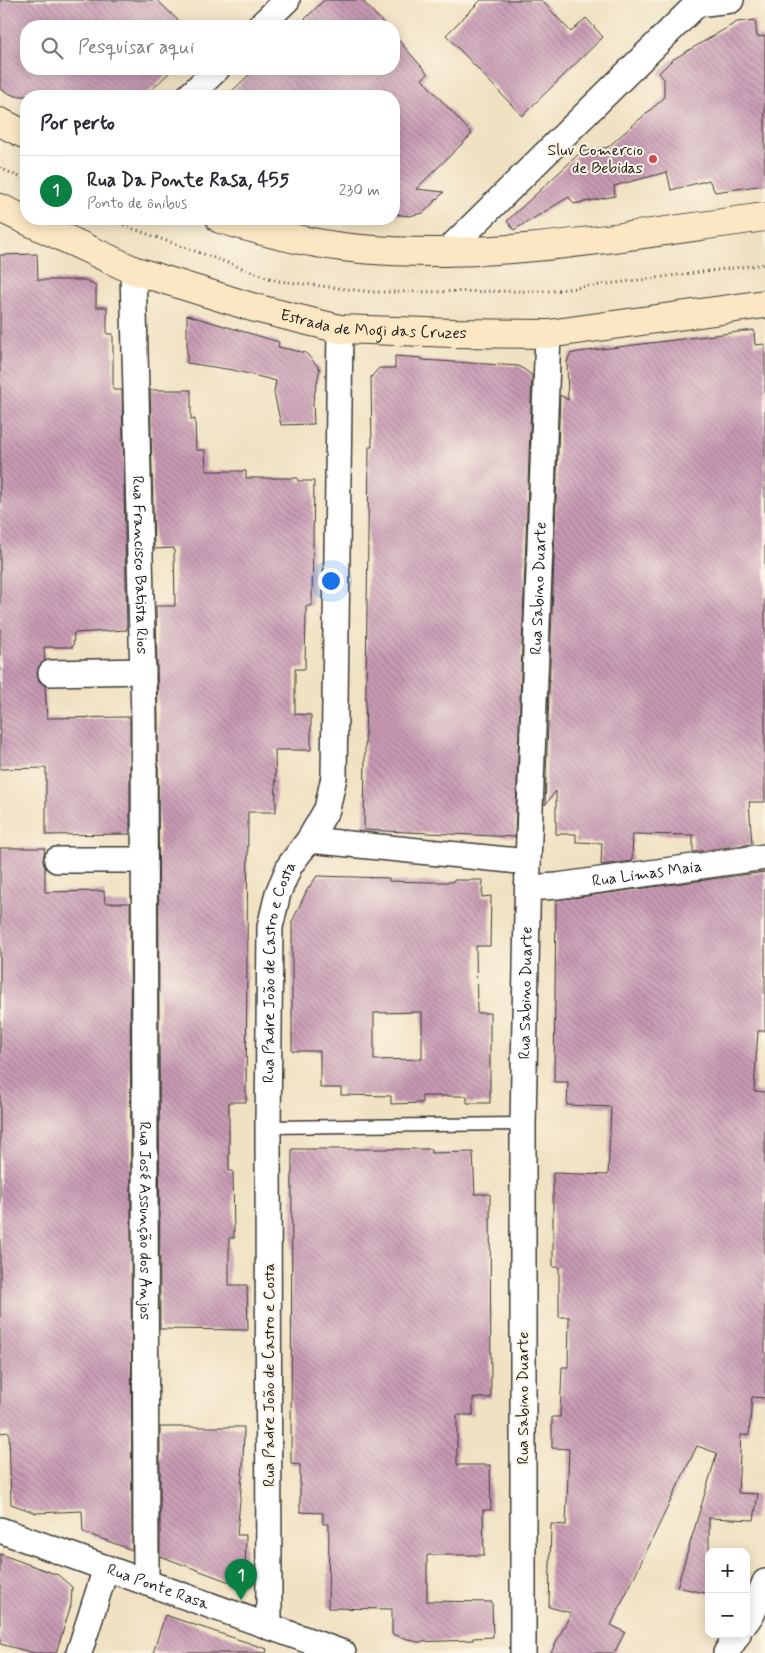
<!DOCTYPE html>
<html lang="pt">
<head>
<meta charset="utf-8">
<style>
	body { margin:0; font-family:Mynerve,sans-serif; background:#f2f2f3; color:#2b2b33 }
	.controls { position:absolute; right:15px; bottom:15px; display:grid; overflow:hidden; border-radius:10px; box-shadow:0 2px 12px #0003 }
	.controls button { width:45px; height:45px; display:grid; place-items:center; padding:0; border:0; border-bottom:1px solid #e1e1e2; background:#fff; color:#2b2b33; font:25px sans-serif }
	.you { position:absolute; left:330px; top:580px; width:18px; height:18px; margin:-12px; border:4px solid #fff; border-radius:50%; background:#1a73e8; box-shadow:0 0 0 8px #1a73e833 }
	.badge { display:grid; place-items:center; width:32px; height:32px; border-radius:50%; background:#0b8043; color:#fff; font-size:16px; font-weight:700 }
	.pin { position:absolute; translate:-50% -41px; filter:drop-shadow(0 1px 2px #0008) }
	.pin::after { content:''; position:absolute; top:26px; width:18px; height:15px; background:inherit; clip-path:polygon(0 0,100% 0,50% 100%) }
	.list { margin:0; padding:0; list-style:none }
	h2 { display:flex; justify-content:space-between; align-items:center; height:65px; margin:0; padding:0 20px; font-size:21px }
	h2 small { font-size:16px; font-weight:400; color:#7c7c81 }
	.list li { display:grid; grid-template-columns:32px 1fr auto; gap:15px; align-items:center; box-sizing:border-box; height:70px; padding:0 20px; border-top:1px solid #e1e1e2 }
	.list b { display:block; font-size:19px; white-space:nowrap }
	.list p { margin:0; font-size:16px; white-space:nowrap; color:#7c7c81 }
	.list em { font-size:16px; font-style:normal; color:#7c7c81 }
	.icon { flex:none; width:28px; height:28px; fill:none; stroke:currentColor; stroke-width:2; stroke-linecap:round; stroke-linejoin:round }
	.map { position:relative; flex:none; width:765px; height:1653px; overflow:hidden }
	.search { position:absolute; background:#fff; box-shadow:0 2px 12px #0003; left:20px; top:20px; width:380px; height:55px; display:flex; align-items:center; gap:12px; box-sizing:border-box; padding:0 18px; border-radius:20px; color:#7c7c81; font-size:19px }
	.panel { position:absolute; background:#fff; box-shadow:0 2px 12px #0003; left:20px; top:90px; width:380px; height:135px; border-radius:20px }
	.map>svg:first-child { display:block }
	.building { fill:url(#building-back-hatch); fill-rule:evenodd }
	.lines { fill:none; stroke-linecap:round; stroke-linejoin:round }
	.service-casing { stroke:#3c3a35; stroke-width:15 }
	.minor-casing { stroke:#3c3a35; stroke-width:28 }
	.secondary-casing { stroke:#3c3a35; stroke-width:30 }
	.path { stroke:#3c3a35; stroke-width:3; stroke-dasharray:1 4; stroke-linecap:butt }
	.service { stroke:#fff; stroke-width:12 }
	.minor { stroke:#fff; stroke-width:25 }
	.secondary { stroke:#fbe7c3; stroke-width:28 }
	.poi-dot { fill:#d1495b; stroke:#fcf5e5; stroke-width:2 }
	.labels { text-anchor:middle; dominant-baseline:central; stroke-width:4; stroke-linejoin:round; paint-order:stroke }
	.poi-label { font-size:16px; fill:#1c1c1c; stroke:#fcf5e5; text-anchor:end }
	.street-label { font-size:16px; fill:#1c1c1c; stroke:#fcf5e5 }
</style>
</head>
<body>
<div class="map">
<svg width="765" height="1653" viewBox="0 0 765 1653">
	<defs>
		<pattern id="building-back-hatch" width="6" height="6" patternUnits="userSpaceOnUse" patternTransform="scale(1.25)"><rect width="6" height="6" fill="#c89ab4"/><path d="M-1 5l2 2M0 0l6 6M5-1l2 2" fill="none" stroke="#a27d92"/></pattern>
	</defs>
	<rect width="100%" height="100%" fill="#fcf5e5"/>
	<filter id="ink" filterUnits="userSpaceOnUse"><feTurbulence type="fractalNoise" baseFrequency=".02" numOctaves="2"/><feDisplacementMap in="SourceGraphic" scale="10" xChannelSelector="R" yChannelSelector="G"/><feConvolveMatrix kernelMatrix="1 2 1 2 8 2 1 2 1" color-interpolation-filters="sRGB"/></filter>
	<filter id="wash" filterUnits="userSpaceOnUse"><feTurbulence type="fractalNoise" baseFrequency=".0096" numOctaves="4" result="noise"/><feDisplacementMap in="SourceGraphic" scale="20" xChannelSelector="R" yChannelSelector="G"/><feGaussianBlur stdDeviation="1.12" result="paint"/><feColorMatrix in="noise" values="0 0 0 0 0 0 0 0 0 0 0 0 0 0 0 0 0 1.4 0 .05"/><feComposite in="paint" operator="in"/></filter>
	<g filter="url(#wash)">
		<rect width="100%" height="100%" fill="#f0e1c2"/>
		<g id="blocks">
			<!-- building -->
			<g class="building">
				<path d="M 0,0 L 157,0 L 184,26 L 26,26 L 26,69 L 173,69 L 145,96 L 15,96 L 0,89 Z"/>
				<path d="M 324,0 L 362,0 L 386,26 L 298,26 Z"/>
				<path d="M 481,0 L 541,0 L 571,32 L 586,18 L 603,37 L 522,116 L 446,35 Z"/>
				<path d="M 755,20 L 757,37 L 765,36 L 765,185 L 715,192 L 709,180 L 671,190 L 667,172 L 614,186 L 615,196 L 574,204 L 569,197 L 514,230 L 507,221 L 581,152 L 608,147 L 664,98 L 664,79 L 659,73 L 672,60 L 737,22 Z"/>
				<path d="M 394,35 L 428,74 L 422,79 L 472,134 L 416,189 L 444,192 L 423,213 L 409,216 L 394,214 L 394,96 L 227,96 L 255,69 L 394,69 Z"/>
				<path d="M 37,254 L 38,280 L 85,280 L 96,285 L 96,307 L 107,307 L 107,334 L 113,334 L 113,390 L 122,390 L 127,630 L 74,633 L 73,647 L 44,647 L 45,660 L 39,666 L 37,674 L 39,681 L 45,686 L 47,718 L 130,717 L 130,834 L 46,835 L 46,768 L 0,769 L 0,255 Z"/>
				<path d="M 187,315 L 279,342 L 278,347 L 306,353 L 320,369 L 313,401 L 314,424 L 281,425 L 274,392 L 276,381 L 233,370 L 187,363 Z"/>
				<path d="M 754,330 L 755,345 L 765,344 L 765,802 L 749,802 L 752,844 L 693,852 L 693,835 L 633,834 L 632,861 L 601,865 L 602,843 L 576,842 L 576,834 L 556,834 L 556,791 L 545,805 L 560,395 L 568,400 L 567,362 L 570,354 L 578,352 Z"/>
				<path d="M 395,356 L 422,358 L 422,360 L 519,366 L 532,375 L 515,837 L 364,830 L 368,534 L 369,447 L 372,447 L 371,377 L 379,368 L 395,368 Z"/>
				<path d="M 150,390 L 191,390 L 191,420 L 195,419 L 196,450 L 205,450 L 206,471 L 246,471 L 246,478 L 298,478 L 298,481 L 314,481 L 312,606 L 306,606 L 305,669 L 295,669 L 295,714 L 311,715 L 311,750 L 275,750 L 276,812 L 248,812 L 246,1102 L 229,1102 L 229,1171 L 233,1171 L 234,1238 L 229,1238 L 229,1285 L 247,1285 L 248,1330 L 160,1329 L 158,719 L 156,606 L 175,606 L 174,548 L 154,549 Z"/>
				<path d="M 0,848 L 45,848 L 43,860 L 45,868 L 45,892 L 104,891 L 105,903 L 130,903 L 132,1550 L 83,1532 L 82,1511 L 36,1513 L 11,1504 L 9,1432 L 0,1433 Z"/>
				<path d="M 765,872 L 765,1031 L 758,1031 L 754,1091 L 765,1092 L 765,1398 L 752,1397 L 749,1435 L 741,1435 L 738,1493 L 758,1494 L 754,1520 L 709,1518 L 709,1594 L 677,1587 L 717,1453 L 697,1446 L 611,1625 L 625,1632 L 614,1653 L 551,1653 L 571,1613 L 549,1607 L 551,1524 L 566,1525 L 569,1449 L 552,1448 L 552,1417 L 560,1417 L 562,1367 L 568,1367 L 569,1317 L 559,1317 L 559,1267 L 553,1267 L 553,1173 L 608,1175 L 611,1107 L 567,1105 L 568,1082 L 554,1082 L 556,900 Z"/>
				<path d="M 317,876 L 389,878 L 389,881 L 429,882 L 453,882 L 453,880 L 483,880 L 482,897 L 491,896 L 490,946 L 476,946 L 477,1013 L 490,1013 L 490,1103 L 467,1103 L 467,1096 L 422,1096 L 422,1103 L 391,1104 L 391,1096 L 341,1095 L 341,1088 L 320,1088 L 320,1051 L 292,1051 L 292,922 L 307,890 ZM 422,1012 L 422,1059 L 374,1060 L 374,1013 Z"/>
				<path d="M 292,1149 L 431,1149 L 431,1153 L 473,1152 L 475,1194 L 490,1194 L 491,1398 L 473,1398 L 473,1415 L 457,1415 L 457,1465 L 490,1465 L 491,1510 L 483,1510 L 484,1555 L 427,1555 L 427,1601 L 492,1602 L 493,1637 L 473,1638 L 473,1640 L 417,1642 L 392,1634 L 392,1609 L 328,1608 L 329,1524 L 323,1524 L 323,1513 L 300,1512 L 300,1465 L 291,1464 Z"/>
				<path d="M 160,1427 L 244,1427 L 243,1465 L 237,1535 L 246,1535 L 245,1573 L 232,1581 L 227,1581 L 160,1556 Z"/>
				<path d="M 0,1554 L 58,1575 L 72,1587 L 71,1605 L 56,1653 L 34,1653 L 0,1644 Z"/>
				<path d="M 165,1615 L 267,1649 L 266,1653 L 153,1653 Z"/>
			</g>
		</g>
	</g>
	<g filter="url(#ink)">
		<use href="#blocks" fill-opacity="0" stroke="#3c3a35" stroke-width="1"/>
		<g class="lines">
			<!-- service casing -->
			<g class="service-casing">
				<path id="service" d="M 268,1127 L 523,1124"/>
			</g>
			<!-- minor casing -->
			<g class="minor-casing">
				<g id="minor">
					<path d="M 697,4 L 731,0"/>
					<path d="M 260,26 L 287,0"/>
					<path d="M 189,96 L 217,69"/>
					<path d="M 445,253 L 701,0"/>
					<path id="s1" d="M 133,270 L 144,719 L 146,1582"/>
					<path d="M 51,673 L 143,671"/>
					<path d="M 309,840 L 528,862"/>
					<path d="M 57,860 L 144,860"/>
					<path id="s2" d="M 528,888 L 557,886 L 765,857"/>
					<path id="s3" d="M 0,1530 L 343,1653"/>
					<path d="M 746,1622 L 753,1612 L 765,1582"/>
					<path id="s4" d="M 269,1627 L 268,1127 L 270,927 L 278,893 L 290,865 L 309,840 L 327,809 L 334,777 L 340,329"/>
					<path d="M 79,1653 L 106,1568"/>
					<path id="s5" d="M 523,1653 L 523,1124 L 528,862 L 548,334"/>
					<path d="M 726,1653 L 738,1634"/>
				</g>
			</g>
			<!-- secondary casing -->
			<g class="secondary-casing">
				<g id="secondary">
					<path d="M 0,122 L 26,135"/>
					<path id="s6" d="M 0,208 L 133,270 L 255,308 L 340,329 L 454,333 L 548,334 L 765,304"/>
					<path d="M 220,219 C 266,233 313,245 361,249 C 496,261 631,235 765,217"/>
				</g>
			</g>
			<!-- path -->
			<g class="path">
				<path d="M 0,168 L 26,180"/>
				<path d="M 110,219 L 128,227 L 278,281 L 372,292 L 552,291 L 765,264"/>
			</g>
			<!-- service -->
			<use href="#service" class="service"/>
			<!-- minor -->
			<use href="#minor" class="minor"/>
			<!-- secondary -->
			<use href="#secondary" class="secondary"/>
		</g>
	</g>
	<!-- markers -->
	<circle class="poi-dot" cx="653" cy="159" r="5"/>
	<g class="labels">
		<!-- poi labels -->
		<g class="poi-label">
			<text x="643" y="150">Sluv Comercio<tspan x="643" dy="18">de Bebidas</tspan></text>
		</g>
		<!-- street labels -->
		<g class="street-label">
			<text stroke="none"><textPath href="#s6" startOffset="395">Estrada de Mogi das Cruzes</textPath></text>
			<text stroke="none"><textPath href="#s1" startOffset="295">Rua Francisco Batista Rios</textPath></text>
			<text stroke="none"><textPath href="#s5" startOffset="1065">Rua Sabino Duarte</textPath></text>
			<text stroke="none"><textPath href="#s2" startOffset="120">Rua Limas Maia</textPath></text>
			<text stroke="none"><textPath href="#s4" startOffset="656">Rua Padre João de Castro e Costa</textPath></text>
			<text stroke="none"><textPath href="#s5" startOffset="660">Rua Sabino Duarte</textPath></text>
			<text stroke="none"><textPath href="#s1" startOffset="951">Rua José Assunção dos Anjos</textPath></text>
			<text transform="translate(269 1375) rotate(-90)">Rua Padre João de Castro e Costa</text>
			<text transform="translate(523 1398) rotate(-90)">Rua Sabino Duarte</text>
			<text stroke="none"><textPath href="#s3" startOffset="168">Rua Ponte Rasa</textPath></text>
		</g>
	</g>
</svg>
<div class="controls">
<button>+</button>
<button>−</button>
</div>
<div class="you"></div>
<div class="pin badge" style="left:241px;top:1600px">1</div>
<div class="search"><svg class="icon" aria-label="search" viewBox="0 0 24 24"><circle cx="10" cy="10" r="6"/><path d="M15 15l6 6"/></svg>Pesquisar aqui</div>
<section class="panel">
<h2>Por perto<small></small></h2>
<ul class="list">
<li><span class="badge">1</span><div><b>Rua Da Ponte Rasa, 455</b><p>Ponto de ônibus</p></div><em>230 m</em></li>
</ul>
</section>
</div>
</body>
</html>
